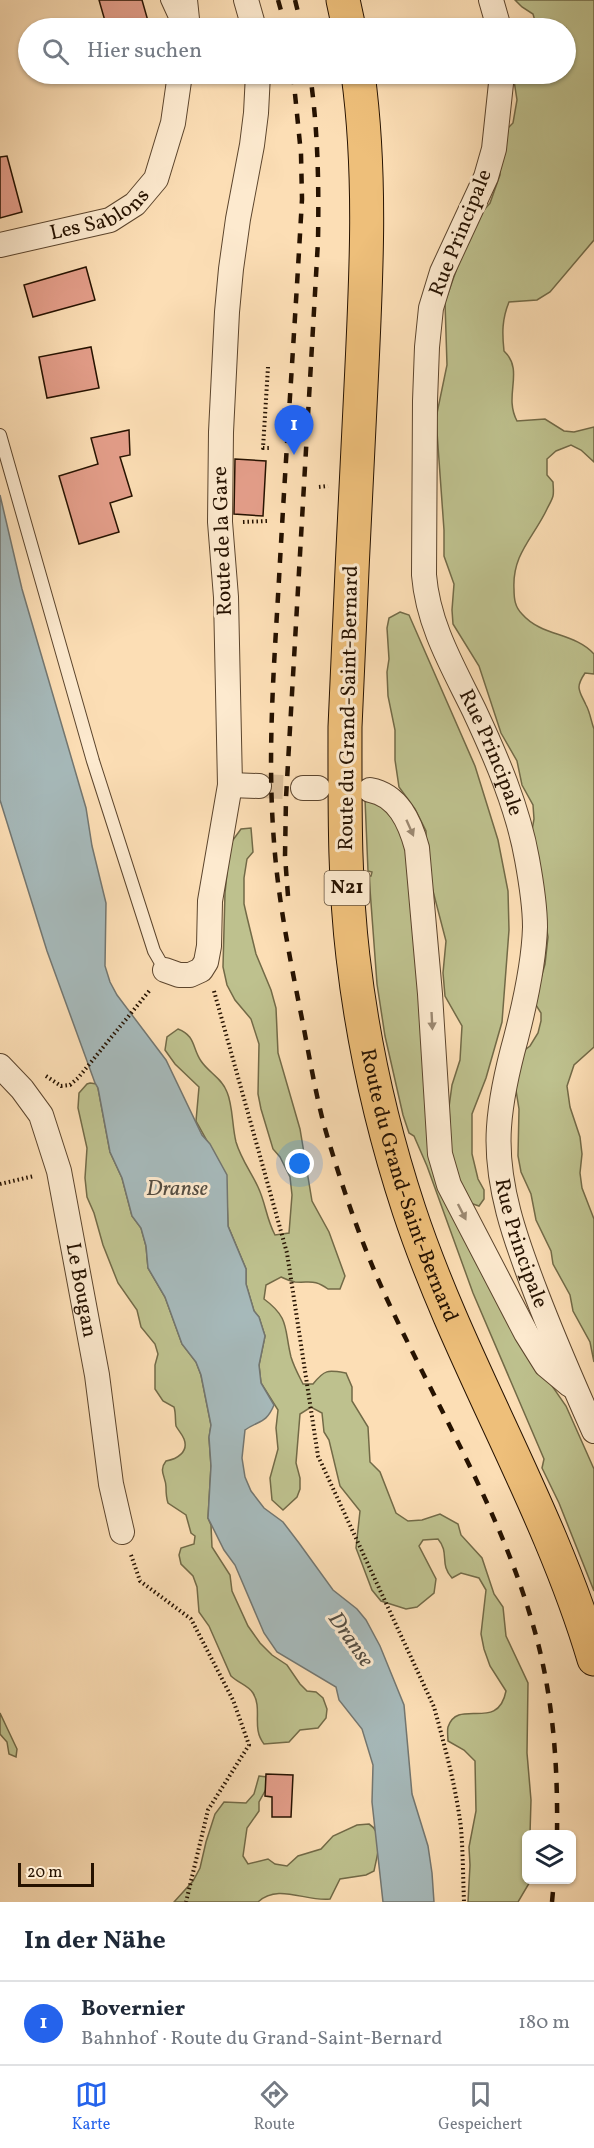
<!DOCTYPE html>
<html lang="de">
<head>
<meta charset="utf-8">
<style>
	body { margin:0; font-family:Vollkorn,serif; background:#f2f2f3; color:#1f2937 }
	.controls { position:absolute; right:18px; bottom:18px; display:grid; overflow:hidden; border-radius:9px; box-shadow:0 2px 4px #0004 }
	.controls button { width:54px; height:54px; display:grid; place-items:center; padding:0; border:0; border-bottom:2px solid #e0e1e3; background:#fff; color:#1f2937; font:30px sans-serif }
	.scale { position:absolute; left:18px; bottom:15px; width:76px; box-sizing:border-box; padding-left:6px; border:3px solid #261200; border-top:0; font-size:16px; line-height:21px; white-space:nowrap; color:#261200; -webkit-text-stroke:4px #fdeacf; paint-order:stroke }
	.you { position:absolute; left:300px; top:1164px; width:21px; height:21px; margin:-15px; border:4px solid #fff; border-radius:50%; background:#1a73e8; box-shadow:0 0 0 9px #1a73e833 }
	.badge { display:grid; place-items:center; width:39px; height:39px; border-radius:50%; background:#2563eb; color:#fff; font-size:20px; font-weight:700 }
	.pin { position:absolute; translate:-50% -50px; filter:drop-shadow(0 2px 3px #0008) }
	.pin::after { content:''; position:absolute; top:32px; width:21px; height:18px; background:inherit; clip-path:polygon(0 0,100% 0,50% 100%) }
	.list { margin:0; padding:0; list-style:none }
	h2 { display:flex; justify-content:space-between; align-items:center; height:78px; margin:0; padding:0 24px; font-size:26px }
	h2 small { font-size:20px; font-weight:400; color:#747a83 }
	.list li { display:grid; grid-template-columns:39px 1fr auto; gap:18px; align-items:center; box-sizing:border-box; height:84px; padding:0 24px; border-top:2px solid #e0e1e3 }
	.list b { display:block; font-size:22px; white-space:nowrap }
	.list p { margin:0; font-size:20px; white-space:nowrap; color:#747a83 }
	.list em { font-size:20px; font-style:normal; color:#747a83 }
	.icon { flex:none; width:33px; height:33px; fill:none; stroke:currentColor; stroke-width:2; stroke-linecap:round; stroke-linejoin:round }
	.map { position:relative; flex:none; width:594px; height:1902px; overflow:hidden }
	.search { position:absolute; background:#fff; box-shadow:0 2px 4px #0004; left:18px; right:18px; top:18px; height:66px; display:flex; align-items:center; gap:15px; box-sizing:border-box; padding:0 21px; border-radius:33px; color:#747a83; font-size:22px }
	.sheet { height:162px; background:#fff }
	nav { display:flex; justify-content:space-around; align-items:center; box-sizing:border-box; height:84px; border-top:2px solid #e0e1e3; background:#fff; font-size:16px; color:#747a83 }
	nav a { display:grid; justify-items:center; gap:3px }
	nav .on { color:#2563eb }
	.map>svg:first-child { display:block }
	.green { fill:#bec18e; stroke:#726a47; stroke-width:1.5 }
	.water { fill:#a6b9ba; stroke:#737670; stroke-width:1.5 }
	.building { fill:#e49e8a; stroke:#261200; stroke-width:1.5 }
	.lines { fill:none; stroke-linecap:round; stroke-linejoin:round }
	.minor-tunnel { stroke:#dcbf9a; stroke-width:24; stroke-dasharray:24 12; stroke-linecap:butt }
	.service-casing { stroke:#5c452d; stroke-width:14 }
	.minor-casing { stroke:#5c452d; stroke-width:26 }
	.primary-casing { stroke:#261200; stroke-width:35 }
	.path { stroke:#261200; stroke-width:4; stroke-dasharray:1.5 3; stroke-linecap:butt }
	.service { stroke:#fdeacf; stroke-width:12 }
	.minor { stroke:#fdeacf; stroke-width:24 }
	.primary { stroke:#eebf7a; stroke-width:33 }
	.rail { stroke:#261200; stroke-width:4.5; stroke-dasharray:10 10; stroke-linecap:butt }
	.oneway { fill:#9c8972 }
	.labels { text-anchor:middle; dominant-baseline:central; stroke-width:6; stroke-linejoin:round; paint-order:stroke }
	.shield { fill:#fdeacf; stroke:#66533e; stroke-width:1.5 }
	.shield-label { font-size:20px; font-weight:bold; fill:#261200 }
	.street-label { font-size:21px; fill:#261200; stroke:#fdeacf }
	.water-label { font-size:22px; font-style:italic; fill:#534c41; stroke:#fdeacf }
</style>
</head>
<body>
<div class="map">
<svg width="594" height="1902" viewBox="0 0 594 1902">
	<rect width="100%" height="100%" fill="#fcdeb5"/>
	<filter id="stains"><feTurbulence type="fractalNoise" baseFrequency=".00333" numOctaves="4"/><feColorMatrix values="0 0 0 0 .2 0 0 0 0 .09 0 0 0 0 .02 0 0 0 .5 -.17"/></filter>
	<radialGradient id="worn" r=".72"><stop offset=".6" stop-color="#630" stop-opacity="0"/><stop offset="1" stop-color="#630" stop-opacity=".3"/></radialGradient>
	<!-- green -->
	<g class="green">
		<path d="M 515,0 L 594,0 L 594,240 L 550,292 L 537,300 L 509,302 C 502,319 502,333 504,351 C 525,371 503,395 517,421 L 545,419 L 564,431 L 574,432 L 594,427 L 594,462 L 581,450 L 571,445 L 556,451 L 547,459 L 547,475 L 553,482 C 553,486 554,492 553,496 C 552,500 549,505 547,509 C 534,537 512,554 514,589 C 514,599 515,607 522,614 C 542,637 574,632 594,654 L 594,674 L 585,673 C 575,688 579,690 586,705 C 590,712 591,721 594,729 L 594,1047 L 574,1065 L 567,1086 L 570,1107 L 580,1137 L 582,1154 L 580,1173 L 582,1188 L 594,1219 L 594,1362 L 590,1342 L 573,1311 L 570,1295 L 553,1264 L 551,1251 L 536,1220 L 531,1194 L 521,1172 L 518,1156 L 519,1109 L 515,1084 L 522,1052 L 530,1046 L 538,1033 L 541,1021 L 541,1013 L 534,1002 L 545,964 L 548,937 L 531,836 L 534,819 L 533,805 L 522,785 L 517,761 L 501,733 L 479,666 L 453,624 L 452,610 L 454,584 L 444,556 L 444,530 L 436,418 L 447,365 L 445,302 L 473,223 L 490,203 L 500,175 L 499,157 L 508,128 L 513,123 L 517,100 L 513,74 L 566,74 L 566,28 L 537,28 L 533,14 L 522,7 Z"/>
		<path d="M 400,612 L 409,615 L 475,766 L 498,840 L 508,891 L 509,930 L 502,1022 L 486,1078 L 472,1114 L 472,1154 L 478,1179 L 484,1190 L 484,1199 L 479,1206 L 470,1203 L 452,1167 L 449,1107 L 452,1085 L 460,1060 L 462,1026 L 445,996 L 443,973 L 446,941 L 427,868 L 426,831 L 415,809 L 399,787 L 395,760 L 395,730 L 388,696 L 387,672 L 389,659 L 387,628 L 389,618 Z"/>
		<path d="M 365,799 L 376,801 L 406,833 L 432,1135 L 532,1357 L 566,1406 L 594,1469 L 594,1591 L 559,1503 L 542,1468 L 544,1459 L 473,1293 L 427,1166 L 414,1136 L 409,1133 L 403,1115 L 385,1036 L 377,984 L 369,876 L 371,876 L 372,872 L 368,871 Z"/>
		<path d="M 251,828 L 253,852 L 247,859 L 244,878 L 244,904 L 247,917 L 256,954 L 271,990 L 276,1008 L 278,1053 L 300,1129 L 312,1201 L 329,1232 L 345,1276 L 340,1289 L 328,1289 C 314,1279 311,1283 295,1282 C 291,1281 285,1279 281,1277 L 266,1285 L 264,1299 C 290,1318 284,1329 291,1357 C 294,1367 299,1376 303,1384 L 313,1384 C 325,1369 328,1370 346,1373 L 352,1387 L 352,1401 L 368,1427 L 370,1462 L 380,1472 L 396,1513 L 408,1521 L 422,1520 L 440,1514 L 458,1524 L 461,1535 L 482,1558 L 494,1594 L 503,1607 L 506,1636 L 528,1683 L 527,1753 L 531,1800 L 530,1834 L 526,1834 L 526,1880 L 531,1880 L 518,1902 L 468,1902 L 470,1865 L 469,1847 L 476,1811 L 475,1761 L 464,1750 L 448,1741 C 448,1737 447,1731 448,1727 C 458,1697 498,1733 506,1691 L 490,1666 L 484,1649 L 481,1634 L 486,1590 L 479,1578 L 461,1573 L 452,1578 C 439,1564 450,1553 438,1539 L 423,1540 L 419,1546 L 436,1579 L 434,1593 L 417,1607 L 406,1609 L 381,1601 L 372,1590 L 356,1548 L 360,1511 L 340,1486 L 329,1440 L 324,1432 L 322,1413 L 311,1407 L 300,1414 L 296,1463 L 300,1478 L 300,1489 L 297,1497 L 283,1510 L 272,1500 L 270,1478 L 278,1449 L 276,1428 L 278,1410 L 261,1383 L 259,1365 L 265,1336 L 259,1317 L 254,1311 L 246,1284 L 246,1269 L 228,1226 L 226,1175 L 196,1121 L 199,1087 L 175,1064 L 165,1050 L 167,1037 L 178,1029 C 196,1036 192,1048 201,1061 C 209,1073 222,1078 227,1092 C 233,1106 232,1126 236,1142 C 241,1159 251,1172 258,1187 C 266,1204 266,1218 275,1235 L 289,1233 L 292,1195 L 290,1177 L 280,1157 L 273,1149 L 261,1109 L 258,1094 L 259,1044 L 251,1019 L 235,1000 L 227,985 L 223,967 L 225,893 L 230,844 L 241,829 Z"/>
		<path d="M 90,1083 L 97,1084 L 98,1088 L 110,1152 L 122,1178 L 132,1216 L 141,1228 L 146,1246 L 148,1268 L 165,1297 L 182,1344 L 196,1362 L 201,1375 L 211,1425 L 209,1438 L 211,1466 L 208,1518 L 211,1525 L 212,1547 L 230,1575 L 232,1591 L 248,1626 L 260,1643 L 272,1655 L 287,1665 L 300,1684 L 307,1691 L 316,1692 L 323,1698 L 327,1709 L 326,1718 L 318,1728 L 300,1730 L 289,1742 L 264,1744 C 251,1728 263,1709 253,1693 C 248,1685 238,1683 231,1676 L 209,1626 L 199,1612 L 197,1587 L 193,1576 L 181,1564 L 179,1555 L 181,1548 L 194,1544 L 195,1536 L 191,1533 L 186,1515 L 168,1503 C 166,1497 166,1493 166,1487 C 166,1477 158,1471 166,1461 C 177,1459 189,1452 184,1439 C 182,1434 178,1430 176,1426 C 175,1420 176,1413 174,1407 L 163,1401 L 155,1389 L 155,1365 L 158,1354 L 155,1344 L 141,1327 L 137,1310 L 118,1283 L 103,1245 L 94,1213 L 87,1197 L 85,1178 L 87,1148 L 78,1108 L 79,1093 L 87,1084 Z"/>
		<path d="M 0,1713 L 17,1749 L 16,1757 L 9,1754 L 7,1742 L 0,1734 Z"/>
		<path d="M 259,1776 L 267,1777 L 270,1782 L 259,1802 L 259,1811 L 247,1828 L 243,1856 L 248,1864 L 268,1859 L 275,1864 L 287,1866 L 298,1856 L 321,1849 L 333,1836 L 357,1825 L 369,1824 C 385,1834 377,1855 374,1871 L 366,1875 L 340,1879 L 330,1899 C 306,1902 278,1883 258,1902 L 174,1902 L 193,1881 L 200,1868 L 206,1842 L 215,1814 L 224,1802 L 246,1803 L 254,1794 Z"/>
	</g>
	<!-- water -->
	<path class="water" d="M 0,495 L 22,589 L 86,808 L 92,846 L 106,903 L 105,966 L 110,982 L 117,995 L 166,1060 L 202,1135 L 210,1144 L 227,1175 L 228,1226 L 246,1269 L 246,1284 L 254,1311 L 259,1317 L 265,1336 L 259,1365 L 261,1383 L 274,1405 C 266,1424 259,1420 245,1430 L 242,1458 L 245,1477 L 251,1491 L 264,1508 L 283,1522 L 299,1543 L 333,1590 L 357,1609 L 366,1620 L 380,1646 L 404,1705 L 412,1794 L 428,1846 L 432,1873 L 434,1902 L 383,1902 L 372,1802 L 373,1765 L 362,1729 L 339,1700 L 336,1687 L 277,1652 L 264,1633 L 235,1565 L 224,1550 L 208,1518 L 211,1466 L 209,1437 L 211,1425 L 201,1375 L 196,1362 L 182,1344 L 165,1297 L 148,1268 L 146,1246 L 141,1228 L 132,1216 L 122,1178 L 110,1152 L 98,1088 L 95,1083 L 47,951 L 0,800 Z"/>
	<!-- building -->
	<g class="building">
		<path d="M 99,0 L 142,0 L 150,28 L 107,28 Z"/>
		<path d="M 7,156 L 22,212 L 0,218 L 0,157 Z"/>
		<path d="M 86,267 L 95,300 L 33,317 L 24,285 Z"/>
		<path d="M 91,347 L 99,388 L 47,398 L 39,357 Z"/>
		<path d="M 129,430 L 130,455 L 120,457 L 132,496 L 110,503 L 119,532 L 79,544 L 59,476 L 98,464 L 91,438 Z"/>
		<path d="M 235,459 L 266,461 L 263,516 L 234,514 Z"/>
		<path d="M 266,1774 L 293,1775 L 291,1817 L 272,1817 L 272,1797 L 265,1796 Z"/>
	</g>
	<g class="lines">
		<!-- minor-tunnel -->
		<path class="minor-tunnel" d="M 259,786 L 303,788"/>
		<!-- service casing -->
		<g class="service-casing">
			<g id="service">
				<path d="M 167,0 L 178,24 L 183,26"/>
				<path d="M 0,435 L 93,761 L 154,951 L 165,970"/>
			</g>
		</g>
		<!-- minor casing -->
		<g class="minor-casing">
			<g id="minor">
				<path d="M 185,0 L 187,19 L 186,28"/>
				<path d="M 246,0 L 254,28"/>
				<path d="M 491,0 L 499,28"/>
				<path id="s1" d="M 502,74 L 494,149 L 486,177 L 442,272 L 431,308 L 427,347 L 425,401 L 424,575 C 428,625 453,667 474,710 C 496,757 518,808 527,859 C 531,881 535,904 535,927 C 534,963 525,1003 516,1038 C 508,1067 501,1097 499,1127 C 495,1184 516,1241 536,1293 C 554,1340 574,1386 594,1431"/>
				<path id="s2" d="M 0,245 L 110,220 L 135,204 L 156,179 L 173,123 L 180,74"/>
				<path d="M 230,785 L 259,786"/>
				<path d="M 303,788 L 318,788"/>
				<path d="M 370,790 C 398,795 410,822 417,848 L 430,994 L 440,1154 L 449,1185 L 526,1333 L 546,1365 L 570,1385"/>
				<path d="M 165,970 L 179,975 L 190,975 L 201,970 L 206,962 L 209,946 L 210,901 L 230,785 L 226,597 L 220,522 L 221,432 L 227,312 L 231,269 L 238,219 L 252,145 L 256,113 L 258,74"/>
				<path id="s3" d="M 0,1066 L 22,1089 L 41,1115 L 59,1171 L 97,1375 L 111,1484 L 122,1532"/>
			</g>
		</g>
		<!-- primary casing -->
		<g class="primary-casing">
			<g id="primary">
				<path d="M 343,0 L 349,28"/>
				<path id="s4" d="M 358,74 C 372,177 366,282 361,386 C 355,500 350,613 345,727 C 345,803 344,881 353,957 C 363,1043 382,1128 409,1210 C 460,1364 548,1504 594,1659"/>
			</g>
		</g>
		<!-- path -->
		<g class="path">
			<path d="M 268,367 L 263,448 L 271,448"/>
			<path d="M 319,487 L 328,486"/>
			<path d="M 243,522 L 267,521"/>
			<path d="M 214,991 L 287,1253 L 318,1456 L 434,1707 C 445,1747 456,1787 461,1828 C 463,1853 463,1878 464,1902"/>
			<path d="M 46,1076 L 61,1086 L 70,1085 L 78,1078 L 150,990"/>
			<path d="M 0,1184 L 34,1176"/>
			<path d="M 131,1555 L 140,1581 L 191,1619 L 233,1700 L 249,1745 L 208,1810 L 186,1902"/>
		</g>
		<!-- service -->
		<use href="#service" class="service"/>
		<!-- minor -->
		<use href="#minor" class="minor"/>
		<!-- primary -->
		<use href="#primary" class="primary"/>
		<!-- rail -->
		<g class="rail">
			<path d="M 278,0 L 286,28"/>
			<path d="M 295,0 L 302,28"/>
			<path d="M 293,74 L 301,154 L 302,199 C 295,325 286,452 279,579 C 274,667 267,754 274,842 C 278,898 289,954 300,1009 C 308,1048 314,1087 324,1125 C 339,1177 356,1228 377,1277 C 428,1393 498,1502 533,1625 C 553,1693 558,1764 557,1834"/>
			<path d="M 288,896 L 285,856 L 286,798 L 318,241 C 319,185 318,129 310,74"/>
			<path d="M 552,1902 L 554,1880"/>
		</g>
	</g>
	<!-- one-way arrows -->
	<defs><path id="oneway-solid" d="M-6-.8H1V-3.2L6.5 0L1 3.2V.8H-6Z" transform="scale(1.5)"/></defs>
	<g class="oneway">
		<use href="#oneway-solid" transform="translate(410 828) rotate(66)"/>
		<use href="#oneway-solid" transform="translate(432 1021) rotate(87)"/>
		<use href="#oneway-solid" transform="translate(462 1212) rotate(63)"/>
	</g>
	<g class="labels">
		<!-- shield labels -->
		<rect class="shield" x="324.5" y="871" width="45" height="34" rx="4.5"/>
		<g class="shield-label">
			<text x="347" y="888">N21</text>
		</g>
		<!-- street labels -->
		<g class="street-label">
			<text stroke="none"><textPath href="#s2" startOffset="105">Les Sablons</textPath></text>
			<text transform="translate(461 233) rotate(-68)">Rue Principale</text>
			<text transform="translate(223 541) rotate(-92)">Route de la Gare</text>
			<text transform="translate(349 708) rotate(-89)">Route du Grand-Saint-Bernard</text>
			<text stroke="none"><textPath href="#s1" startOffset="705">Rue Principale</textPath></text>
			<text stroke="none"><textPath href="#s4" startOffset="1120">Route du Grand-Saint-Bernard</textPath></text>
			<text stroke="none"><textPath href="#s1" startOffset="1209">Rue Principale</textPath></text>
			<text stroke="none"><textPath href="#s3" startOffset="244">Le Bougan</textPath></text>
		</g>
		<!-- water labels -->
		<g class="water-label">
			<text x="177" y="1189">Dranse</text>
			<text transform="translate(350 1640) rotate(55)">Dranse</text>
		</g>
	</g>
	<rect width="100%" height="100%" filter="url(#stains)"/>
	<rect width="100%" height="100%" fill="url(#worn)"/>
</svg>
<div class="controls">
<button><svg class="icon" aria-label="layers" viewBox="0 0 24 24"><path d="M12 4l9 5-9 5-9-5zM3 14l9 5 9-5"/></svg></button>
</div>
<div class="scale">20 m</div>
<div class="you"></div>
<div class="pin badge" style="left:294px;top:455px">1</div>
<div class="search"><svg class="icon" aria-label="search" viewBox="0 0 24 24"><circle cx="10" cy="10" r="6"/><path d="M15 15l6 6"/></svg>Hier suchen</div>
</div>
<section class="sheet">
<h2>In der Nähe<small></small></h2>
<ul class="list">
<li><span class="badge">1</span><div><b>Bovernier</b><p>Bahnhof · Route du Grand-Saint-Bernard</p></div><em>180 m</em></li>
</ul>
</section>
<nav>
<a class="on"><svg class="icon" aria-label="map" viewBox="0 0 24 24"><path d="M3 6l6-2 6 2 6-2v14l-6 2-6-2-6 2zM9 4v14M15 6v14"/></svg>Karte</a>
<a><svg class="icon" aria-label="directions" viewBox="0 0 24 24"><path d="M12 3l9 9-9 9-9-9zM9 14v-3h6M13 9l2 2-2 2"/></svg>Route</a>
<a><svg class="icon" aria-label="saved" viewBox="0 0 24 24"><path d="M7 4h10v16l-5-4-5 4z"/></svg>Gespeichert</a>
</nav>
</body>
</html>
